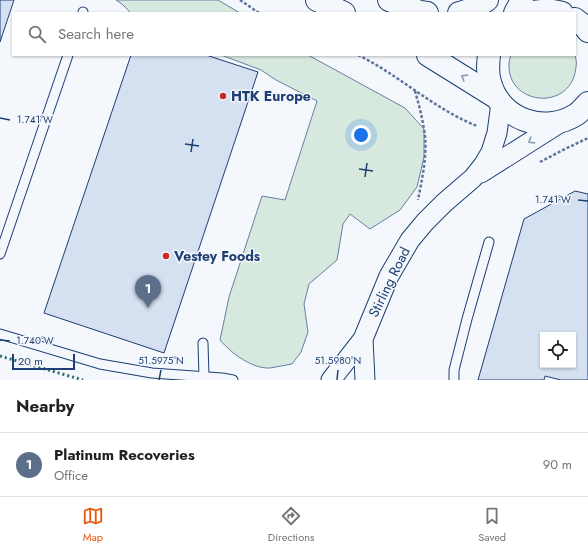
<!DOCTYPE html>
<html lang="en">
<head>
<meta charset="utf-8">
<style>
	body { margin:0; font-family:Jost,sans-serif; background:#f2f2f2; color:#202124 }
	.controls { position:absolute; right:12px; bottom:12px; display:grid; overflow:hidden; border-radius:0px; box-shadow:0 1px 3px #0004 }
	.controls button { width:36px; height:36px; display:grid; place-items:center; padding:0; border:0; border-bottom:1px solid #e0e0e0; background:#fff; color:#202124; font:20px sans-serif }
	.scale { position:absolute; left:12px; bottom:10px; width:63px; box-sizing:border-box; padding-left:4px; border:2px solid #1d3f73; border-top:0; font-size:11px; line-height:14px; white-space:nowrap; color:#1d3f73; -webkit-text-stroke:3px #f4f7fb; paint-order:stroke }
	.you { position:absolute; left:361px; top:135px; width:14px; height:14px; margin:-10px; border:3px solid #fff; border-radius:50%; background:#1a73e8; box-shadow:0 0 0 6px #1a73e833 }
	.badge { display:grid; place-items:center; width:26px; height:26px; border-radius:50%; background:#ea580c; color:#fff; font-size:13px; font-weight:700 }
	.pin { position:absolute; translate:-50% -33px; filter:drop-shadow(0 1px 2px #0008) }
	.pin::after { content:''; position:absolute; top:21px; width:14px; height:12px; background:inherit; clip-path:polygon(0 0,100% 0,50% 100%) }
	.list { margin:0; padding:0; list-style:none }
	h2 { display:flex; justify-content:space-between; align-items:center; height:52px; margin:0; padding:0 16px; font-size:17px }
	h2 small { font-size:13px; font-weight:400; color:#757577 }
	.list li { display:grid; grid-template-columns:26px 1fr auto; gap:12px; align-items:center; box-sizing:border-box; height:64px; padding:0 16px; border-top:1px solid #e0e0e0 }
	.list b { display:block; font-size:15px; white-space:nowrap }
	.list p { margin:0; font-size:13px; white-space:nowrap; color:#757577 }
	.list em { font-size:13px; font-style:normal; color:#757577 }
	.icon { flex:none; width:22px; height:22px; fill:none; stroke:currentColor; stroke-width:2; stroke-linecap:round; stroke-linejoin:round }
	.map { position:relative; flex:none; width:588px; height:380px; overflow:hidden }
	.search { position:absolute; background:#fff; box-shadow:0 1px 3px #0004; left:12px; right:12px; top:12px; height:44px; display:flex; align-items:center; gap:10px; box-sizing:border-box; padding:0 14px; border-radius:0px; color:#757577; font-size:15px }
	.sheet { height:116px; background:#fff }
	nav { display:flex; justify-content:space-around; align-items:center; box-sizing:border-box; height:56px; border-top:1px solid #e0e0e0; background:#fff; font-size:11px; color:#757577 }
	nav a { display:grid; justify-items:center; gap:2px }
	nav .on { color:#ea580c }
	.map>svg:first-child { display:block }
	.green { fill:#d7e8df; stroke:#687fa3 }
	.building { fill:#d5e0f0; stroke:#1d3f73; fill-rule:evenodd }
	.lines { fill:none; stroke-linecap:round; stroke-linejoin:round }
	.service-casing { stroke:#1d3f73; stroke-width:11 }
	.minor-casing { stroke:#1d3f73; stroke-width:21 }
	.secondary-casing { stroke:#1d3f73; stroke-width:24 }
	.primary-casing { stroke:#1d3f73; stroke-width:24 }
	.path { stroke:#5e769c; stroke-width:2.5; stroke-dasharray:3 2; stroke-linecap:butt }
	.service { stroke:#f4f7fb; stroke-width:9 }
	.minor { stroke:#f4f7fb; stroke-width:19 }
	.secondary { stroke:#f4f7fb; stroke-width:22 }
	.primary { stroke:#f4f7fb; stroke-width:22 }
	.hedge { stroke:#2c6c60; stroke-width:3; stroke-dasharray:2 3; stroke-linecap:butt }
	.oneway { stroke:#889bb7 }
	.ticks { fill:none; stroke:#1d3f73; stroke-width:1.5 }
	.poi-dot { fill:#c62828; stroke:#f4f7fb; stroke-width:1.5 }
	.labels { text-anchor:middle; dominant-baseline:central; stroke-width:3; stroke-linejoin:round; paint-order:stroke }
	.poi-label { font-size:14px; font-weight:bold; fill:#1d3f73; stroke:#f4f7fb; text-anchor:start }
	.street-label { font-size:14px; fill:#1d3f73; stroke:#f4f7fb }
	.ticks-label { font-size:10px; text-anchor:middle; fill:#1d3f73; stroke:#f4f7fb; stroke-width:3; stroke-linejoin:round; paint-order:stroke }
</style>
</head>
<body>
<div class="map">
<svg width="588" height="380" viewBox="0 0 588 380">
	<rect width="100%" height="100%" fill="#f4f7fb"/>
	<!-- green -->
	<g class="green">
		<path d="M 116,0 L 218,0 L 240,13 L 131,13 L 122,4 Z"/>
		<path d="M 221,55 L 308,55 L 405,108 L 424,129 L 424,157 L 417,187 L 400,210 L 370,229 L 350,214 L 343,224 L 337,260 L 309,284 L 304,304 L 308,332 L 301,352 L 292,364 C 285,365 277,367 270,368 C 252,369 231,353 220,340 L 229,297 L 262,196 L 285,200 L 317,101 L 276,80 L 261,70 Z"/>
		<path d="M 511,55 L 575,55 C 576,59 577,63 576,67 C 572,112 507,106 509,64 C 509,61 510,58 511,55 Z"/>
	</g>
	<!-- building -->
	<g class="building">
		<path d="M 0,0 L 14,0 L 0,42 Z"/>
		<path d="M 131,55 L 206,55 L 258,72 L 164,353 L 44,313 Z"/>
		<path d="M 575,191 L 588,194 L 588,380 L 561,380 L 545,376 L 544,380 L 478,380 L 524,219 ZM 543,335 L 573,335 L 573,365 L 543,365 Z"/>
	</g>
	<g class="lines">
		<!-- service casing -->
		<g class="service-casing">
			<g id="service">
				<path d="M 83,13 L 83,12"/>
				<path d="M 0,254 L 68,55"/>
				<path d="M 0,334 L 100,364 L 152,373 L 222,378 L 233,380"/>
				<path d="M 203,343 L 204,377"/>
				<path d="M 454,380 L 454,370 L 467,319 L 489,242"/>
			</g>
		</g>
		<!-- minor casing -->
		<g class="minor-casing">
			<g id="minor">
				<path d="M 481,173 L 563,121"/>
				<path d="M 363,339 L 365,380"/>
				<path d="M 331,380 L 363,339 L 389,276 L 410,240 L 425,222 L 444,203 L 473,178 L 484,164 L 491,152 L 497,133 L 501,103"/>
			</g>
		</g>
		<!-- secondary casing -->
		<g class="secondary-casing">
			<g id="secondary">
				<path d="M 389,0 L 420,12 L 427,13"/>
				<path d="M 459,13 C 469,11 478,6 487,0"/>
				<path d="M 515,13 L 522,0"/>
			</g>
		</g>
		<!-- primary casing -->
		<g class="primary-casing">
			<g id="primary">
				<path d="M 317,0 L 344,13"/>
				<path d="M 528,13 C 539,11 550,9 562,13"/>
				<path d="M 575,19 L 585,27 L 588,31"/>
				<path d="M 428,55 L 497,98"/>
				<path d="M 489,55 C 488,64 487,73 490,82 C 500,120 545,135 577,114 C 581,111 584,107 588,103"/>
			</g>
		</g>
		<!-- path -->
		<g class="path">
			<path d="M 240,0 L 259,13"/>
			<path d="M 358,55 C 399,75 434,109 477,126"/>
			<path d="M 415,91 C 419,105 423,120 425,136 C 427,157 422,179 418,200"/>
			<path d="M 540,162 L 563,150 L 588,138"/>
		</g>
		<!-- service -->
		<use href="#service" class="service"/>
		<!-- minor -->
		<use href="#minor" class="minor"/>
		<!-- secondary -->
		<use href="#secondary" class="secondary"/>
		<!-- primary -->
		<use href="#primary" class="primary"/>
		<!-- hedge -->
		<path class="hedge" d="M 0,356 L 83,380"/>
	</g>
	<!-- one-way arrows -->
	<defs><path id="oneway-chevron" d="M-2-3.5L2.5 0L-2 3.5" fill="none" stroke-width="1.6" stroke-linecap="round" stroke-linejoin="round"/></defs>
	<g class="oneway">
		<use href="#oneway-chevron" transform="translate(464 77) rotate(-148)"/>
		<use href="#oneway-chevron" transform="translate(531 141) rotate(148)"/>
	</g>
	<!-- ticks -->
	<path class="ticks" d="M 0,118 L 10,120M 185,144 L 199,146M 191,152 L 193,139M 359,169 L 373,171M 365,177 L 367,163M 578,200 L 588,201M 0,340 L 10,341M 159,380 L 161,370M 337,380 L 338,370"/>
	<!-- markers -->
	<g class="poi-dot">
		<circle cx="223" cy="96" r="4"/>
		<circle cx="166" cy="256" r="4"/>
	</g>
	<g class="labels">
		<!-- poi labels -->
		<g class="poi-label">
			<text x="231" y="96">HTK Europe</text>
			<text x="174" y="256">Vestey Foods</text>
		</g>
		<!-- street labels -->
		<g class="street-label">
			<text transform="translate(389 282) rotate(-64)">Stirling Road</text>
		</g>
	</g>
	<g class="ticks-label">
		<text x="35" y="123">1.741°W</text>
		<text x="553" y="203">1.741°W</text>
		<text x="35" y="344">1.740°W</text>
		<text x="161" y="364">51.5975°N</text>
		<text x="338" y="364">51.5980°N</text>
	</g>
</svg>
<div class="controls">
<button><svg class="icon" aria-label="locate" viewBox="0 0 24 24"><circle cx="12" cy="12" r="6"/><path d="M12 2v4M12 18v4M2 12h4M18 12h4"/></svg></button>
</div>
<div class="scale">20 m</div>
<div class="you"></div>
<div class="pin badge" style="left:148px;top:308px;background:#5c6f8a">1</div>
<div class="search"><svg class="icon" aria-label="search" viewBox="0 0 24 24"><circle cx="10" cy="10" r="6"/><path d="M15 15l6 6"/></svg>Search here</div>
</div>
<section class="sheet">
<h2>Nearby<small></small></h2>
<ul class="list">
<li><span class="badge" style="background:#5c6f8a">1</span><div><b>Platinum Recoveries</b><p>Office</p></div><em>90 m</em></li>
</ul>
</section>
<nav>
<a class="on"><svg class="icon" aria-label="map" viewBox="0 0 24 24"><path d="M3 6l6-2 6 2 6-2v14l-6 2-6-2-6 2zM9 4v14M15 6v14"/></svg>Map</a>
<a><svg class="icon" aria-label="directions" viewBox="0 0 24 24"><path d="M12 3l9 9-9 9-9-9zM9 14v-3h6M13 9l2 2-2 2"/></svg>Directions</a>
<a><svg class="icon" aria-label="saved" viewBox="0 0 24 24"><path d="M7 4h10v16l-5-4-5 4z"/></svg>Saved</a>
</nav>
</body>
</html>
